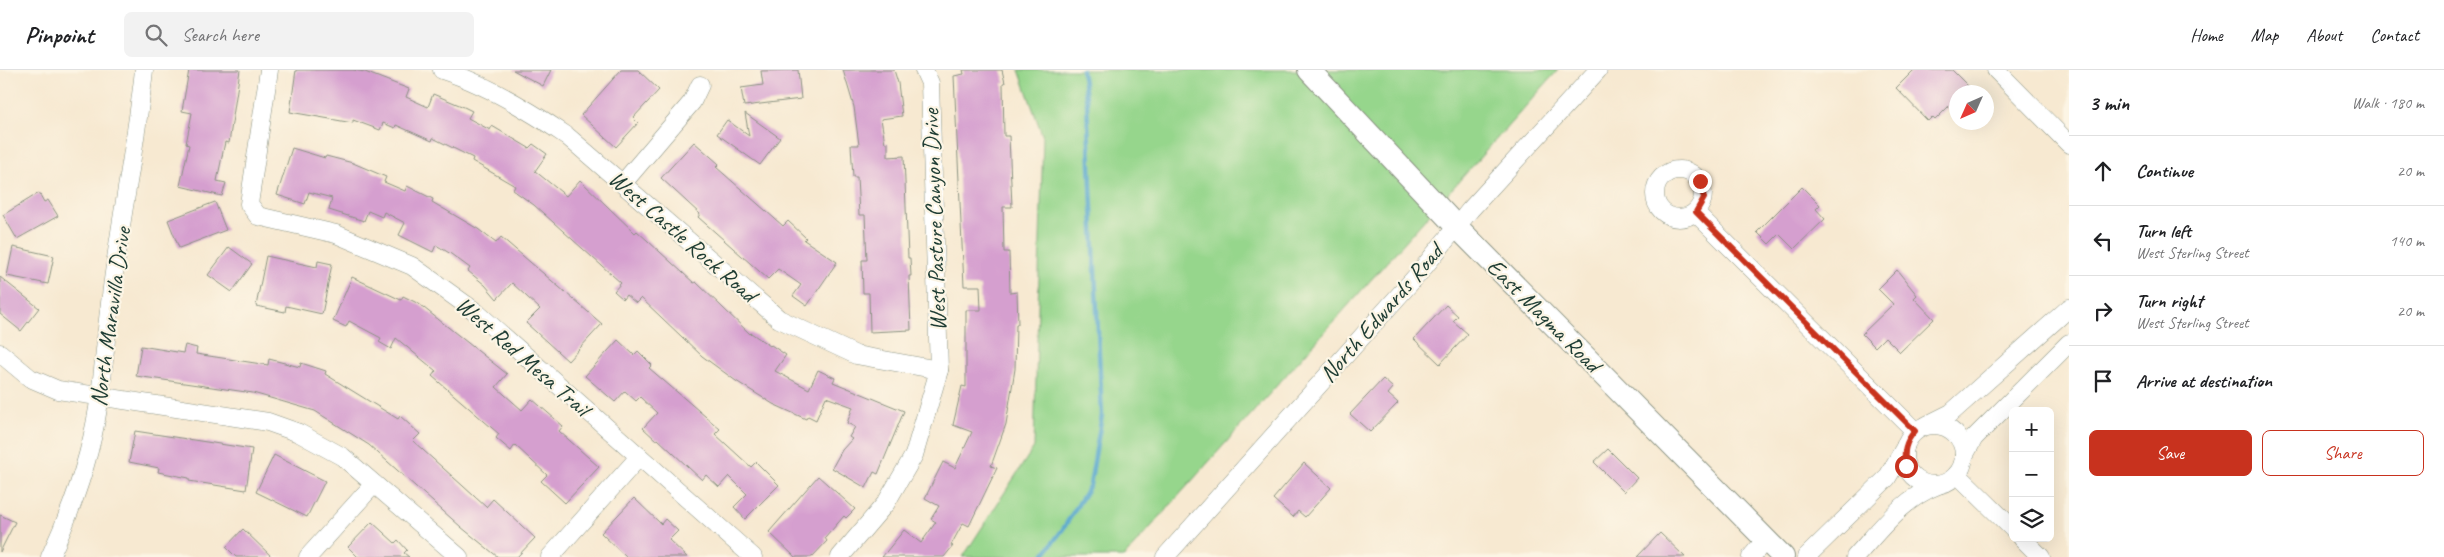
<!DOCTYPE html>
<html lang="en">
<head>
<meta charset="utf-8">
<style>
	body { margin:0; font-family:Caveat,sans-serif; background:#f2f2f2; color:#202124 }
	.controls { position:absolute; right:15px; bottom:15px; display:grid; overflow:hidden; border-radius:8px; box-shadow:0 5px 20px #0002 }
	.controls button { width:45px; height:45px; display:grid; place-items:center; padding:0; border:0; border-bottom:1px solid #e0e0e0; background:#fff; color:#202124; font:25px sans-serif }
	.compass { position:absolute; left:1949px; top:15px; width:45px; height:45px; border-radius:50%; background:#fff; box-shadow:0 5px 20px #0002; rotate:225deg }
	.stop { position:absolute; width:15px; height:15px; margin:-11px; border:4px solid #c8321e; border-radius:50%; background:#fff }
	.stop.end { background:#c8321e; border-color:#fff; box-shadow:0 1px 5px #0008 }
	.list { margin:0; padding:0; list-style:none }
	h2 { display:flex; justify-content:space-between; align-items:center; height:65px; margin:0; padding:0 20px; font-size:21px }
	h2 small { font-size:16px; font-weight:400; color:#757577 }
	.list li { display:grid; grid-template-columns:32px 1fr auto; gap:15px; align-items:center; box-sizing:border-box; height:70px; padding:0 20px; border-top:1px solid #e0e0e0 }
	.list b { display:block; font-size:19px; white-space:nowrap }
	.list p { margin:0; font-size:16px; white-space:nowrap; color:#757577 }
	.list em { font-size:16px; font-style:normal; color:#757577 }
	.actions { display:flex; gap:10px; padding:15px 20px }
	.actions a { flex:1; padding:11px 0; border:1px solid #c8321e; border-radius:8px; text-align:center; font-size:18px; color:#c8321e }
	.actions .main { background:#c8321e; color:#fff }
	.icon { flex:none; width:28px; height:28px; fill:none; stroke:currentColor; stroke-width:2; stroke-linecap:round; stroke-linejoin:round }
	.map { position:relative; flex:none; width:2069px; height:487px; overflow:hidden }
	header { display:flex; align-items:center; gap:30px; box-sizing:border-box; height:70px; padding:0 25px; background:#fff; border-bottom:1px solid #e0e0e0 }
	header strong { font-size:24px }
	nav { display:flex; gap:28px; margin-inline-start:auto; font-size:18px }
	.search { width:350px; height:45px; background:#f2f2f2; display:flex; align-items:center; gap:12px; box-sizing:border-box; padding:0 18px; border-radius:8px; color:#757577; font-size:19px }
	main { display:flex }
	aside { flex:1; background:#fff }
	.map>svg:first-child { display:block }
	.green { fill:#96d68c; stroke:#5a8a60 }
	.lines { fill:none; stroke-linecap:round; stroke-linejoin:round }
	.stream { stroke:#50a4cc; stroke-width:4.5 }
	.building { fill:#d59fcf }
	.minor-casing { stroke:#8b9382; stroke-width:19 }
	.tertiary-casing { stroke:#8b9382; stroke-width:24 }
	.minor { stroke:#fff; stroke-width:18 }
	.tertiary { stroke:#fff; stroke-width:22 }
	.route { stroke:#c8321e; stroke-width:6 }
	.labels { text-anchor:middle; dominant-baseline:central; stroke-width:4.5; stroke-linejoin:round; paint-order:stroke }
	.street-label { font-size:24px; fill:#1f3d34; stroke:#fcf5e5 }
</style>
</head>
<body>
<header>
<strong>Pinpoint</strong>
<div class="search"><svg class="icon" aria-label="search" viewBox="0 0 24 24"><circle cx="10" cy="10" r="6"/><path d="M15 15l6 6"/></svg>Search here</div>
<nav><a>Home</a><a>Map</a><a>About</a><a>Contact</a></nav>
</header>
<main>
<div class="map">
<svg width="2069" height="487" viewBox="0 0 2069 487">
	<rect width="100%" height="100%" fill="#fcf5e5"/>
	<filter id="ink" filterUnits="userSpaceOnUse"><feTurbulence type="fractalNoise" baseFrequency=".02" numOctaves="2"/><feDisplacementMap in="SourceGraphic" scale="10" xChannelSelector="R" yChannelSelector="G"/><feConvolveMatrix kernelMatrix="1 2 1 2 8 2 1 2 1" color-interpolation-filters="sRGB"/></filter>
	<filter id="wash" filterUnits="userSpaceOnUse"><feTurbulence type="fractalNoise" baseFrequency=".0096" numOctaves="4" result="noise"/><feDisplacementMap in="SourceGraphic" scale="20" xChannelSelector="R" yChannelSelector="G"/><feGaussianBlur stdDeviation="1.12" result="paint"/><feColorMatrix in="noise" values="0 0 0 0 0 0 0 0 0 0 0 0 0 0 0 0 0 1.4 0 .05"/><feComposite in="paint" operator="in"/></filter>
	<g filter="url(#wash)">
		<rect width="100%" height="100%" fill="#f7e9d1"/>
		<!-- green -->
		<path class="green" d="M 1019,0 L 1558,0 L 1124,487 L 963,487 L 1034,377 L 1043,67 Z"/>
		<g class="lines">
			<!-- stream -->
			<path class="stream" d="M 1042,487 L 1063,459 L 1090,415 L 1102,345 L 1087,33 L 1082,0"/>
		</g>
		<g id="blocks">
			<!-- building -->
			<g class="building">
				<path d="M 189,0 L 240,0 L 229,73 L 225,72 L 217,111 L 226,113 L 222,126 L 180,116 L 189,75 L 186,74 L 192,43 L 182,41 Z"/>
				<path d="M 296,0 L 353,0 L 365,2 L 409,19 L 406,27 L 428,37 L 433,24 L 464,37 L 472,41 L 468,48 L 490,60 L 492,56 L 529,78 L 533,74 L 547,84 L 535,101 L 566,126 L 580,110 L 635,163 L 637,161 L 694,213 L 696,212 L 750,264 L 751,263 L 770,276 L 771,275 L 786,285 L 775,301 L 809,319 L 818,300 L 835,308 L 833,312 L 904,341 L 878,404 L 874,402 L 866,418 L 832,398 L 842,380 L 852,369 L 849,367 L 855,357 L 847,353 L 853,337 L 826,327 L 816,350 L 808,346 L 806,349 L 773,334 L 736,311 L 702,286 L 641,228 L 636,233 L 626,225 L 623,229 L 614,221 L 621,213 L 534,135 L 513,120 L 515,116 L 472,91 L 473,88 L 433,68 L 432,71 L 396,55 L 395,58 L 383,53 L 380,60 L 353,50 L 353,53 L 290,42 Z"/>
				<path d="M 513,0 L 551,0 L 543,16 Z"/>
				<path d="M 621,0 L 638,0 L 659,20 L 633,48 L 638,53 L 616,77 L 581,45 Z"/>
				<path d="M 798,0 L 801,29 L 744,36 L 741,18 L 763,15 L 761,1 Z"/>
				<path d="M 843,0 L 894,0 L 898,13 L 902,46 L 881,49 L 885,73 L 888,73 L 888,87 L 904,86 L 908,188 L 910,188 L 911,206 L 909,206 L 911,260 L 870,262 L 869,223 L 863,223 L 862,190 L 867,190 L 865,145 L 859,145 L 857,107 L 853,107 L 851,75 L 859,75 L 854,37 Z"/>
				<path d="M 963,0 L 1002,0 L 1005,13 L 1003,13 L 1004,66 L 1009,66 L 1012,137 L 1003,137 L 1004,182 L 1009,182 L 1010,223 L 1017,222 L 1018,254 L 1016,254 L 1015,299 L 1006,354 L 991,396 L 997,398 L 969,456 L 963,453 L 951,475 L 953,476 L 944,487 L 882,487 L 904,460 L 921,473 L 936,452 L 931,449 L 939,436 L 925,428 L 943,392 L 955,398 L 972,362 L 953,355 L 962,316 L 966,317 L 966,240 L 981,240 L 980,216 L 964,216 L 954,6 L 964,4 Z"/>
				<path d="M 1914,0 L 1952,0 L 1969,17 L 1963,22 L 1956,22 L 1956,29 L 1935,50 L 1932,47 L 1928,51 L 1896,18 Z"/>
				<path d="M 745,43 L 780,68 L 760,95 L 717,64 L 727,50 L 749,66 Z"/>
				<path d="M 694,72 L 719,94 L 716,97 L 783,156 L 788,151 L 806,168 L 804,170 L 837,192 L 807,236 L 793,226 L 801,215 L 778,199 L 768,209 L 698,147 L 700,144 L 661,108 Z"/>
				<path d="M 292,78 L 325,88 L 326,86 L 353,93 L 386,107 L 384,112 L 405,121 L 407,116 L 433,129 L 432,132 L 478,159 L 496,173 L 501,167 L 602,254 L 568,291 L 526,253 L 540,239 L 512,213 L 497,229 L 485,215 L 468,201 L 470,198 L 451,184 L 436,175 L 433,182 L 399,165 L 405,153 L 384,142 L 382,147 L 368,141 L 364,151 L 329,140 L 332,128 L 309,122 L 305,134 L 277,125 Z"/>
				<path d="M 1802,117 L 1820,135 L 1816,139 L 1825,149 L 1794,179 L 1779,164 L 1769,174 L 1757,162 Z"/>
				<path d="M 39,123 L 44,132 L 48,130 L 58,146 L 17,169 L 3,145 Z"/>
				<path d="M 215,132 L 226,160 L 179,178 L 168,150 Z"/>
				<path d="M 13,177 L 54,186 L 48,214 L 7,206 Z"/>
				<path d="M 229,177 L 252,194 L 232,222 L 208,205 Z"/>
				<path d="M 266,186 L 317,197 L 318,191 L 332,194 L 322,244 L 286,236 L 285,242 L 256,236 Z"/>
				<path d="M 1897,200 L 1917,225 L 1914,228 L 1934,249 L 1900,282 L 1885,267 L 1875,277 L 1862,264 L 1893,234 L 1878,219 Z"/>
				<path d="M 0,207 L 39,238 L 21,261 L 0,244 Z"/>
				<path d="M 352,207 L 401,230 L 403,226 L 419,234 L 507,304 L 496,317 L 522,340 L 532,329 L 563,356 L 559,361 L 599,397 L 565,433 L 541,411 L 547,405 L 515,375 L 511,381 L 496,368 L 499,364 L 432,306 L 436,301 L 396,268 L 391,279 L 379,272 L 381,268 L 349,251 L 346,257 L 333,251 Z"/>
				<path d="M 1446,235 L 1458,246 L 1453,251 L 1468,264 L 1440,294 L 1414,269 Z"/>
				<path d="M 618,270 L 634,285 L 638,281 L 652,295 L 649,298 L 720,359 L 715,364 L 751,397 L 756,392 L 779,415 L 745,449 L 734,437 L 747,424 L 729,406 L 719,417 L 706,405 L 702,410 L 658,369 L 656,370 L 643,358 L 657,343 L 640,327 L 636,331 L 625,321 L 615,332 L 585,306 Z"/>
				<path d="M 185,275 L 197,278 L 196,284 L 268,295 L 269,289 L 300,297 L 301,293 L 326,301 L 325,304 L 398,349 L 400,346 L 420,364 L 413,371 L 463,416 L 486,437 L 493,429 L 535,468 L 517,487 L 498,487 L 461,457 L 369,375 L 315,341 L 253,323 L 136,306 L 141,276 L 183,283 Z"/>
				<path d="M 1383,309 L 1393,318 L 1388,324 L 1398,333 L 1370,362 L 1350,344 Z"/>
				<path d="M 135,361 L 252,379 L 246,420 L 189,411 L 189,408 L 158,402 L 159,398 L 129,392 Z"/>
				<path d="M 1608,379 L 1637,408 L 1624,422 L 1594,392 Z"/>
				<path d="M 274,385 L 325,411 L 307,447 L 256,422 Z"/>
				<path d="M 1304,393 L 1331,418 L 1305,447 L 1298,441 L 1293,447 L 1273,429 Z"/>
				<path d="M 818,406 L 855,439 L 846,448 L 844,446 L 825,468 L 827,471 L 812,487 L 795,487 L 769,462 Z"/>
				<path d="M 634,428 L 661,454 L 665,449 L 678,461 L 669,470 L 687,487 L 626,487 L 601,463 Z"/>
				<path d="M 0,445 L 15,452 L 0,482 Z"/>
				<path d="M 372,452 L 395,473 L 398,470 L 407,480 L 404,483 L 409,487 L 358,487 L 348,477 Z"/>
				<path d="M 243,459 L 272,487 L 236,487 L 226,477 Z"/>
				<path d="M 1660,463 L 1685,487 L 1637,487 Z"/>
			</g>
		</g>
	</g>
	<g filter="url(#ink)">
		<use href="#blocks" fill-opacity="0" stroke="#8b9382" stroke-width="1"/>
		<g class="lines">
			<!-- minor casing -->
			<g class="minor-casing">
				<g id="minor">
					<path d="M 269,0 L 249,134 L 258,146 L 336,164 L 412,196 L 476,242 L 753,487"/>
					<path d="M 442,0 C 486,14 529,40 567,66 L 779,249 L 856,285 L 939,300"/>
					<path d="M 1996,0 L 2069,74"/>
					<circle cx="1679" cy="124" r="24"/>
					<path d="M 623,113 L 692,32 L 700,15"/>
					<path d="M 1696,143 L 1915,361"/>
					<path d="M 0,283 L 30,308 L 58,320 L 268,352 L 299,363 L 343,387 L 459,487"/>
					<path d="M 1927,355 L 1951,343 L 2069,238"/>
					<circle cx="1934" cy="385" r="30"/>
					<path d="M 1964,386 L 1974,368 L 2069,273"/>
					<path d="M 1957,404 L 2013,459"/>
					<path d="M 2022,468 L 2041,487"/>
					<path d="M 50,487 C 74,435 93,381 100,324 C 105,291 106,258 111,226 C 120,150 136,76 144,0"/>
					<path d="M 308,487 L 374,414"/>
					<path d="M 550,487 L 639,387"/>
					<path d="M 840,487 L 886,433 L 914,385 L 939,300 L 930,13 L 924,0"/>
					<path d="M 1165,487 L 1420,202 L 1470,140 L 1598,0"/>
					<path d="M 1751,487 L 1766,469"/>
					<path d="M 1806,487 L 1887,408 L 1905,377"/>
					<path d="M 1855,487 C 1880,460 1903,428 1938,415"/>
				</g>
			</g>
			<!-- tertiary casing -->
			<g class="tertiary-casing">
				<path id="tertiary" d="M 1309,0 L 1456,156 L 1783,487"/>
			</g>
			<!-- minor -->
			<use href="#minor" class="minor"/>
			<!-- tertiary -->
			<use href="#tertiary" class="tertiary"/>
		</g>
	</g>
	<g class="lines" filter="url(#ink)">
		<!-- route -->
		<path class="route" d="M 1700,111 L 1704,128 L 1696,142 L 1915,361 C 1905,372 1903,382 1906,396"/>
	</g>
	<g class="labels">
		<!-- street labels -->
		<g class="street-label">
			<text transform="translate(934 150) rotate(-92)">West Pasture Canyon Drive</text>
			<text transform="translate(683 166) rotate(41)">West Castle Rock Road</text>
			<text transform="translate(1381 243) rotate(-49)">North Edwards Road</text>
			<text transform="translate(1544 245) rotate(45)">East Magma Road</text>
			<text transform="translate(110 247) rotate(-82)">North Maravilla Drive</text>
			<text transform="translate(523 286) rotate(41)">West Red Mesa Trail</text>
		</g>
	</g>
</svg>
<div class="controls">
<button>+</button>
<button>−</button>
<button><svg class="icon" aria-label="layers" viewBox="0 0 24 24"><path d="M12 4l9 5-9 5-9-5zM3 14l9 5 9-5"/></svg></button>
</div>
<svg class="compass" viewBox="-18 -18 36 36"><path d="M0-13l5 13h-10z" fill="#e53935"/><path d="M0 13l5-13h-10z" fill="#757577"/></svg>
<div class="stop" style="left:1906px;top:396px"></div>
<div class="stop end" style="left:1700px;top:111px"></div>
</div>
<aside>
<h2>3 min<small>Walk · 180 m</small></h2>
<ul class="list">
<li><svg class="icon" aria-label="ahead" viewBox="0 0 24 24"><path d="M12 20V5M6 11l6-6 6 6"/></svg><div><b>Continue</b></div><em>20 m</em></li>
<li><svg class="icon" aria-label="left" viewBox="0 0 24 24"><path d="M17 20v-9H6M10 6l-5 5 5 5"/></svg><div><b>Turn left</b><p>West Sterling Street</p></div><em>140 m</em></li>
<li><svg class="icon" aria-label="right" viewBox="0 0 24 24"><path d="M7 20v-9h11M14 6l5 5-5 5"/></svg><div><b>Turn right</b><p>West Sterling Street</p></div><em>20 m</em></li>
<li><svg class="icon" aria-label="arrive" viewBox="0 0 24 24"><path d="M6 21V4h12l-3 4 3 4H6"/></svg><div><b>Arrive at destination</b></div></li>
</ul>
<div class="actions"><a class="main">Save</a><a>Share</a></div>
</aside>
</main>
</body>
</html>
